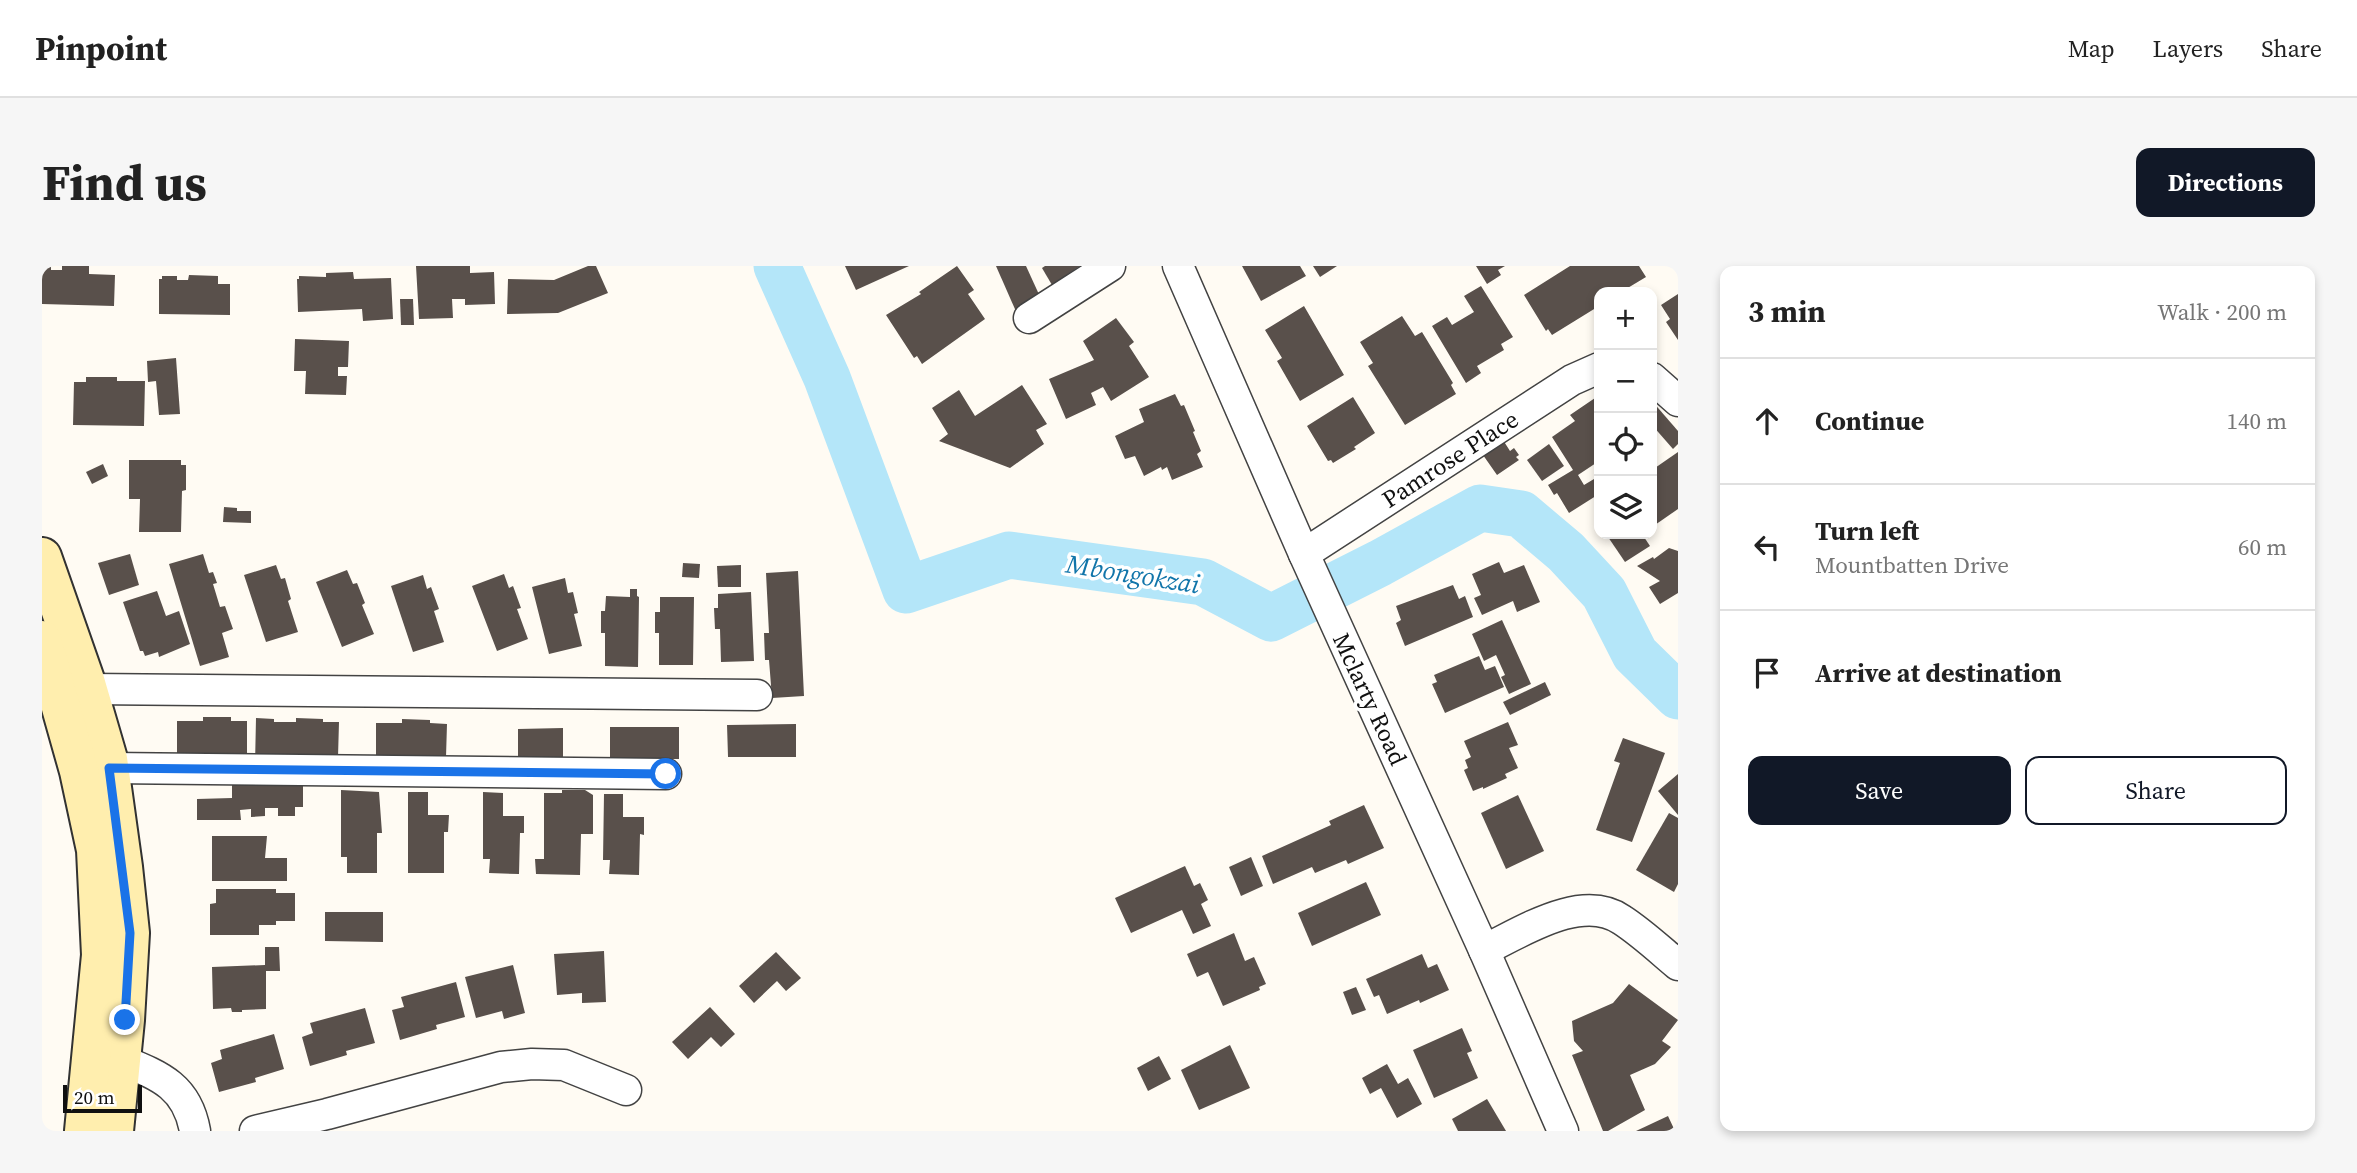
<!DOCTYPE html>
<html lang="en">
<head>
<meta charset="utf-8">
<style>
	body { margin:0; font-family:"Source Serif 4",serif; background:#f6f6f6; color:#222 }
	.controls { position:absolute; right:21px; top:21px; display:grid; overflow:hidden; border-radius:14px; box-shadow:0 4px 10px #0003 }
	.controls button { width:63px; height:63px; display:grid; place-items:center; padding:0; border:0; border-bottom:2px solid #e0e0e0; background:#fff; color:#222; font:35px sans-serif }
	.scale { position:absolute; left:21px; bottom:18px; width:79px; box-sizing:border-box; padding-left:7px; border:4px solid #101010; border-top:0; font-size:19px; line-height:24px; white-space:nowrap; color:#101010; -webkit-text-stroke:5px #fff; paint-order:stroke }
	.stop { position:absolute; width:21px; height:21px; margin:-16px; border:5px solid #1a73e8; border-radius:50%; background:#fff }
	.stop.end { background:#1a73e8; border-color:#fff; box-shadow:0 2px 7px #0008 }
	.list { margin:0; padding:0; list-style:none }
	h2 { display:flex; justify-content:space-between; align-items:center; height:91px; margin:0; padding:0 28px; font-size:30px }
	h2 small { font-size:23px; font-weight:400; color:#767676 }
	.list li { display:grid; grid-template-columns:46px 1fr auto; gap:21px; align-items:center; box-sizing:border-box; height:126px; padding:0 28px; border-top:2px solid #e0e0e0 }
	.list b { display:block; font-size:26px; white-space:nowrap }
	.list p { margin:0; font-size:23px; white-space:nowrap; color:#767676 }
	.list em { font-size:23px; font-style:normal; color:#767676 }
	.actions { display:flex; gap:14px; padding:21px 28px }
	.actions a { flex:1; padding:16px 0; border:2px solid #111827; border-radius:14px; text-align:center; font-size:24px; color:#111827 }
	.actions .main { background:#111827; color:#fff }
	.icon { flex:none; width:38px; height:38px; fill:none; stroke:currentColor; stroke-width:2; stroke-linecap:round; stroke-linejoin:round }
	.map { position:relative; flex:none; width:1636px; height:865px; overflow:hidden; border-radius:14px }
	header { display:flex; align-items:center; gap:42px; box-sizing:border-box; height:98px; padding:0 35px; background:#fff; border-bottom:2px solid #e0e0e0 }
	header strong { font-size:33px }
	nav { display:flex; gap:38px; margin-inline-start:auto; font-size:24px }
	.intro { display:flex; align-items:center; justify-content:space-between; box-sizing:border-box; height:168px; padding:0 42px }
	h1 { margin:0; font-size:49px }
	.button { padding:18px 32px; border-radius:14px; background:#111827; color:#fff; font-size:24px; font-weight:700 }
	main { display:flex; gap:42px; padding:0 42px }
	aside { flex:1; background:#fff; border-radius:14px; box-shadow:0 4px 10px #0003 }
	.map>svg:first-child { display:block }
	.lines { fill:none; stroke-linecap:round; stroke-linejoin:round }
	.river { stroke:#b4e6f9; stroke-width:47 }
	.building { fill:#59504b }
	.street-casing { stroke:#434343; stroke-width:33 }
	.secondary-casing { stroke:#323232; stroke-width:42 }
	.street { stroke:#fff; stroke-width:30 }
	.secondary { stroke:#ffeeae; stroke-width:38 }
	.route { stroke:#1a73e8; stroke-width:9 }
	.labels { text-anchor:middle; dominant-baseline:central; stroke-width:7; stroke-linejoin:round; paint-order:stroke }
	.street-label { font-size:24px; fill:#101010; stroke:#fff }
	.water-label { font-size:26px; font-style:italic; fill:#1175aa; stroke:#fff }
</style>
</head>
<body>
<header>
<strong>Pinpoint</strong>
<nav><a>Map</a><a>Layers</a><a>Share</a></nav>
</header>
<div class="intro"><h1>Find us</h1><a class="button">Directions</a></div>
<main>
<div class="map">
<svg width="1636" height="865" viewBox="0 0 1636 865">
	<rect width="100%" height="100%" fill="#fffbf3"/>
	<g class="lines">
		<!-- river -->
		<path class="river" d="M 735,0 L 785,112 L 864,324 L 967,289 L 1161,316 L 1229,352 L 1338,297 L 1438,242 L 1479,248 L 1524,286 L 1562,327 L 1593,388 L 1636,430"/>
	</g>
	<!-- building -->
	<g class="building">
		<path d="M 20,0 L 47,0 L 47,8 L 73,9 L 72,40 L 0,38 L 0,1 L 9,1 L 9,4 L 20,4 Z"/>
		<path d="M 374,0 L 428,0 L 428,7 L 452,6 L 453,38 L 423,39 L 423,33 L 410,33 L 411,52 L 377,53 Z"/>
		<path d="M 546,0 L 554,0 L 566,27 L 516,47 L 465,48 L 466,13 L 512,14 Z"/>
		<path d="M 803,0 L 867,0 L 814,24 Z"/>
		<path d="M 915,0 L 932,24 L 926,28 L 943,53 L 880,98 L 875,90 L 872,92 L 844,49 L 879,28 L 877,26 Z"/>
		<path d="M 954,0 L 984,0 L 1000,35 L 976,50 Z"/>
		<path d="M 1003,0 L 1038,0 L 1010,19 L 1000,2 Z"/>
		<path d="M 1200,0 L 1258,0 L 1264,10 L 1219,35 Z"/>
		<path d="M 1271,0 L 1295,0 L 1278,11 Z"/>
		<path d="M 1434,0 L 1463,0 L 1456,4 L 1459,9 L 1445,18 Z"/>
		<path d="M 1528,0 L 1597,0 L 1604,11 L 1579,26 L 1557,26 L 1557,40 L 1510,69 L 1506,63 L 1504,65 L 1482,29 Z"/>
		<path d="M 311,6 L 312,13 L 349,12 L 351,53 L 321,55 L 320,43 L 256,46 L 255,13 L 257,13 L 257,10 L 284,11 L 284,7 Z"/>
		<path d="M 147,9 L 176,10 L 176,18 L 188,18 L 188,49 L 117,48 L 117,13 L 120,13 L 120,10 L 135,10 L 135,14 L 146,14 Z"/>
		<path d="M 1439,20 L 1471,71 L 1459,78 L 1462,84 L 1435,100 L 1439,107 L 1424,117 L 1390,60 L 1405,51 L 1410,59 L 1432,46 L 1422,30 Z"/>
		<path d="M 1636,28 L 1636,74 L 1624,56 L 1628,53 L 1619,39 Z"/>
		<path d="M 358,33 L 371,33 L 372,59 L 359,59 Z"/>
		<path d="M 1262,40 L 1302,109 L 1258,135 L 1235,95 L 1240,92 L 1223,64 Z"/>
		<path d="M 1360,50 L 1373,70 L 1380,66 L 1411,117 L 1409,119 L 1414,128 L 1363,159 L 1326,100 L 1331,97 L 1318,76 Z"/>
		<path d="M 1074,52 L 1092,76 L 1087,80 L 1107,111 L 1069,135 L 1061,121 L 1049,127 L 1054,139 L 1024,153 L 1007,113 L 1052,94 L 1041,75 Z"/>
		<path d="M 253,73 L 307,75 L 306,101 L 296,101 L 296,110 L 305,110 L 304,129 L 263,128 L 264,105 L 252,105 Z"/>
		<path d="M 134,92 L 138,148 L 117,149 L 114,115 L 106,116 L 105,95 Z"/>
		<path d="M 44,111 L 75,111 L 75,115 L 103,115 L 102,160 L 31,159 L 32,116 L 44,116 Z"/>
		<path d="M 980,119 L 1005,158 L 994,164 L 1002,178 L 968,202 L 897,175 L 906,168 L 890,142 L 917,124 L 933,150 Z"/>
		<path d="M 1133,128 L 1139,140 L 1142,139 L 1153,165 L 1151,166 L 1159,185 L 1155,188 L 1161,201 L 1130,214 L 1125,201 L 1120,204 L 1119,201 L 1102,210 L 1093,190 L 1083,193 L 1073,170 L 1102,156 L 1097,143 Z"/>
		<path d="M 1311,131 L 1333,167 L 1312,181 L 1314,183 L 1291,197 L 1289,194 L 1286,195 L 1265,160 Z"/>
		<path d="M 1553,132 L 1557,137 L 1557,195 L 1536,209 L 1542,219 L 1557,210 L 1557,228 L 1527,247 L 1515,227 L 1512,229 L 1506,219 L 1531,204 L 1510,171 L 1533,155 L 1528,149 Z"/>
		<path d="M 1610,135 L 1636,165 L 1636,178 L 1631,183 L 1610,159 Z"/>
		<path d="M 1461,174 L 1468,185 L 1472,182 L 1477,189 L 1474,191 L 1477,194 L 1455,209 L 1441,189 Z"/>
		<path d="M 1507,178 L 1522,200 L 1500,215 L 1485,194 Z"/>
		<path d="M 1636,186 L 1636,243 L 1610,261 L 1610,204 Z"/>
		<path d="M 87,194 L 139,194 L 139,199 L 144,199 L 144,224 L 140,225 L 139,266 L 97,266 L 98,233 L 87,233 Z"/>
		<path d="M 61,198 L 66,210 L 50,218 L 44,206 Z"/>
		<path d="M 182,241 L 195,242 L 195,245 L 209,245 L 209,257 L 181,256 Z"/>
		<path d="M 1564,268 L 1600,268 L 1608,280 L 1583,296 Z"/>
		<path d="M 1627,282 L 1636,285 L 1636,327 L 1618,338 L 1607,321 L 1618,315 L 1595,300 L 1611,291 L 1612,293 Z"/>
		<path d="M 88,288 L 97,319 L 67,329 L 56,297 Z"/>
		<path d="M 161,288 L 167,307 L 171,306 L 175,317 L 171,318 L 178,341 L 183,340 L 191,363 L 180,367 L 187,391 L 158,400 L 127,298 Z"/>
		<path d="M 1457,296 L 1462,307 L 1482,299 L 1498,336 L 1475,346 L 1471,335 L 1440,349 L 1432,332 L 1439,329 L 1430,308 Z"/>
		<path d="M 641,297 L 658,298 L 657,312 L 640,311 Z"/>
		<path d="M 234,299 L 239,313 L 243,312 L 249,333 L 246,335 L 256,366 L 224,376 L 202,309 Z"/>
		<path d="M 699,299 L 699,321 L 676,321 L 675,300 Z"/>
		<path d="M 305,304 L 311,318 L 315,317 L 323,337 L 320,339 L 332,368 L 300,381 L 274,316 Z"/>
		<path d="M 756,305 L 762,430 L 730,432 L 727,394 L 723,394 L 722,367 L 727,367 L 724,307 Z"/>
		<path d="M 462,308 L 467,322 L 471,320 L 479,342 L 475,343 L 486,373 L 455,385 L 430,320 Z"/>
		<path d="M 381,309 L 385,323 L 389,321 L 397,343 L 392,345 L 402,376 L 371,386 L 349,320 Z"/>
		<path d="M 523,312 L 526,327 L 531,326 L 536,347 L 532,348 L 540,380 L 507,388 L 490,321 Z"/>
		<path d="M 1411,319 L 1417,333 L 1423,330 L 1431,351 L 1363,380 L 1354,357 L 1359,354 L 1354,340 Z"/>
		<path d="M 588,323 L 595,323 L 595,330 L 597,331 L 596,401 L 563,400 L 563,367 L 559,367 L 559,345 L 563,345 L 564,330 L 588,331 Z"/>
		<path d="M 115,325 L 124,350 L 137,345 L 148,378 L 117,391 L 116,386 L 103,390 L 101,385 L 98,385 L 81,336 Z"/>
		<path d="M 709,326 L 712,395 L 679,396 L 678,363 L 673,363 L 672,342 L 676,342 L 676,328 Z"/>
		<path d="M 618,331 L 652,331 L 651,399 L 617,399 L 617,367 L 613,367 L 613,346 L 618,346 Z"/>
		<path d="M 1460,354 L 1489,418 L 1467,428 L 1459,411 L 1463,409 L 1454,389 L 1442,395 L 1430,368 Z"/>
		<path d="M 1437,390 L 1443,404 L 1453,400 L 1462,421 L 1403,447 L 1390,418 L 1395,416 L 1392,409 Z"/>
		<path d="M 1503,416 L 1509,429 L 1468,449 L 1461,436 Z"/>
		<path d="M 161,451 L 189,451 L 189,455 L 205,455 L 205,489 L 135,489 L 135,455 L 161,455 Z"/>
		<path d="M 214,452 L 232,453 L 232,456 L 254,456 L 254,452 L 281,453 L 281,456 L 297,456 L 296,491 L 213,499 Z"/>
		<path d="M 360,453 L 388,454 L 388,457 L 405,458 L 404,491 L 334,490 L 334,457 L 360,457 Z"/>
		<path d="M 1466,456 L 1476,479 L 1467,482 L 1476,502 L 1463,508 L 1465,512 L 1441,523 L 1441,521 L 1431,525 L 1422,504 L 1426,502 L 1423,494 L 1429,491 L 1422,475 Z"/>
		<path d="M 754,458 L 754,491 L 686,491 L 685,459 Z"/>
		<path d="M 568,461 L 637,461 L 637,493 L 593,493 L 593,498 L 568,498 Z"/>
		<path d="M 521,462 L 521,496 L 476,496 L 476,463 Z"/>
		<path d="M 1581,472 L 1623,487 L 1590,576 L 1554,564 L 1578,497 L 1572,495 Z"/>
		<path d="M 1636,508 L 1636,549 L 1616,525 Z"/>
		<path d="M 190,517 L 261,517 L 261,541 L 253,541 L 253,550 L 236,550 L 236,542 L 223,542 L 223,550 L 209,551 L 209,543 L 198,544 L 199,554 L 155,554 L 155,533 L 190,532 Z"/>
		<path d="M 299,524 L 337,526 L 340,567 L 335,567 L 335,607 L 305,607 L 305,591 L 299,591 Z"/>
		<path d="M 520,524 L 543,524 L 551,529 L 551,568 L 539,568 L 538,609 L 494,608 L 493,593 L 502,593 L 502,527 L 520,527 Z"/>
		<path d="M 366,526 L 386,526 L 386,549 L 407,549 L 406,566 L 402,566 L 402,607 L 366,607 Z"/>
		<path d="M 441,526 L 461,527 L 461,550 L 482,550 L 482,567 L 478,567 L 477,608 L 447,607 L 448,593 L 441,593 Z"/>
		<path d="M 562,528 L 581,528 L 581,551 L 602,551 L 602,569 L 598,568 L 597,609 L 567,608 L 568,594 L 561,594 Z"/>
		<path d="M 1476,529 L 1502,585 L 1464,603 L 1439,547 Z"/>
		<path d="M 1322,539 L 1342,582 L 1306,598 L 1304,594 L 1273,607 L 1270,601 L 1231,618 L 1220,590 L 1289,559 L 1287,555 Z"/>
		<path d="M 1627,547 L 1636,552 L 1636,618 L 1632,626 L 1594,604 Z"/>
		<path d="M 170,570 L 225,570 L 223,592 L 245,592 L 245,615 L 170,615 Z"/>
		<path d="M 1209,591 L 1221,620 L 1199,630 L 1187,601 Z"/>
		<path d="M 1143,600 L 1152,620 L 1158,617 L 1166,634 L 1159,638 L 1169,660 L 1151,668 L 1140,644 L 1089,667 L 1073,632 Z"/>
		<path d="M 1324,616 L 1339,649 L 1270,680 L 1256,647 Z"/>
		<path d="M 174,623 L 234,623 L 234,627 L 253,627 L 253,655 L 234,655 L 234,659 L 217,659 L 217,669 L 168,669 L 168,638 L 174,637 Z"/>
		<path d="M 283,646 L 341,646 L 341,676 L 283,675 Z"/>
		<path d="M 1192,667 L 1203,695 L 1212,691 L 1224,718 L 1217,721 L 1218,724 L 1181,740 L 1166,706 L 1155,711 L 1145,688 Z"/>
		<path d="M 223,681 L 237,681 L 238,705 L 224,705 L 224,743 L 200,744 L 200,746 L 190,746 L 189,742 L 171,743 L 170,701 L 223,699 Z"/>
		<path d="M 562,685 L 564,736 L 540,737 L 540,727 L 515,729 L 512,688 Z"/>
		<path d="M 734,686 L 759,712 L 744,725 L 735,715 L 712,737 L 697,720 Z"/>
		<path d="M 1380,688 L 1386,702 L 1395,698 L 1407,724 L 1378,737 L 1377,734 L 1345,748 L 1337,729 L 1332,731 L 1324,713 Z"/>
		<path d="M 471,699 L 483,747 L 462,753 L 460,745 L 434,752 L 423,711 Z"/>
		<path d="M 414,716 L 423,751 L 394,759 L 395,763 L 358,774 L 350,744 L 362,741 L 359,731 Z"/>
		<path d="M 1587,718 L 1636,754 L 1620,775 L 1629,781 L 1613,798 L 1588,809 L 1603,844 L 1566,865 L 1561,865 L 1530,789 L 1541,785 L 1532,775 L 1530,755 L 1571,737 Z"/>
		<path d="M 1314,721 L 1324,744 L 1310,749 L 1301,726 Z"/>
		<path d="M 668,741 L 693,768 L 679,781 L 669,771 L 646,793 L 630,776 Z"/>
		<path d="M 323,742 L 333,777 L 304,785 L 305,789 L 268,800 L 260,771 L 271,767 L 268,757 Z"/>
		<path d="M 1420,762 L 1430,785 L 1425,787 L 1436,812 L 1392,832 L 1371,784 Z"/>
		<path d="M 232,768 L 242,803 L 213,812 L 214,816 L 177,826 L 169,797 L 180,793 L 178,784 Z"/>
		<path d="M 1188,779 L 1208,822 L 1157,844 L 1139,804 Z"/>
		<path d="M 1117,790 L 1129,813 L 1106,825 L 1095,802 Z"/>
		<path d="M 1345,798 L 1356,818 L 1366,812 L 1380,838 L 1355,852 L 1339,822 L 1328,828 L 1320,812 Z"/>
		<path d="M 1445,833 L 1464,865 L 1416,865 L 1410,853 Z"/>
		<path d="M 1626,850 L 1633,865 L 1594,865 Z"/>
	</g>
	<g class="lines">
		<!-- street casing -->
		<g class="street-casing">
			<g id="street">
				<path d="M 1136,0 L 1262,288 L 1442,684 L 1521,865"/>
				<path d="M 987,52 L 1068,0"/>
				<path d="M 1610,112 L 1636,135"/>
				<path d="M 1262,288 L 1530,114 L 1557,102"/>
				<path d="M 46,423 L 715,429"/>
				<path d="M 67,502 L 624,508"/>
				<path d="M 1442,684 C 1480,666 1540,626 1580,654 C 1600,667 1618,684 1636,699"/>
				<path d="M 79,794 C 118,810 145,820 153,865"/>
				<path d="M 213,865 L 285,848 L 459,801 L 490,798 L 522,799 L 584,824"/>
			</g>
		</g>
		<!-- secondary casing -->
		<g class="secondary-casing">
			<g id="secondary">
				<path d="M 0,291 L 43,414 L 66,493 L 81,601 L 88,667 L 83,754 L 72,865"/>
				<path d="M 0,374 L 37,505 L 54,584 L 59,689 L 42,865"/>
			</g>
		</g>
		<!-- street -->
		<use href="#street" class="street"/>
		<!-- secondary -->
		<use href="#secondary" class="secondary"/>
	</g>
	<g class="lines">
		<!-- route -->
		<path class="route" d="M 83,754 L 88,667 L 67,502 L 624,508"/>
	</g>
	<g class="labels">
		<!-- street labels -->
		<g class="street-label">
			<text transform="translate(1408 193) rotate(-33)">Pamrose Place</text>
			<text transform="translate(1328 433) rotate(65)">Mclarty Road</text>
		</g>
		<!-- water labels -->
		<g class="water-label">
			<text transform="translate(1091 308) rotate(9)">Mbongokzai</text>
		</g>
	</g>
</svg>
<div class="controls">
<button>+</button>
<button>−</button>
<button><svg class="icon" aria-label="locate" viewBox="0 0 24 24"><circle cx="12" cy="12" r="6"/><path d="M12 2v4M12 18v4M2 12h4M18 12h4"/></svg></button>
<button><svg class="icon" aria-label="layers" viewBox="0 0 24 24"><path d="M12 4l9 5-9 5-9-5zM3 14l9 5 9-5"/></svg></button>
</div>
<div class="scale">20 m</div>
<div class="stop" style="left:624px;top:508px"></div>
<div class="stop end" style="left:83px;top:754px"></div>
</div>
<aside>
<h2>3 min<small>Walk · 200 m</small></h2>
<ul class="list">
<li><svg class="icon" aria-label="ahead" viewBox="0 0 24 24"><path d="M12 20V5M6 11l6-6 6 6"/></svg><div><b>Continue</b></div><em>140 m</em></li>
<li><svg class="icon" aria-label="left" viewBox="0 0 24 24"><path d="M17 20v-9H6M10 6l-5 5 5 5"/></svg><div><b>Turn left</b><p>Mountbatten Drive</p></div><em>60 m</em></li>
<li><svg class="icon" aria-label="arrive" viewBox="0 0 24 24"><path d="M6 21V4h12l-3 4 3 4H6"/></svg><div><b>Arrive at destination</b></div></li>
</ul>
<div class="actions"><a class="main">Save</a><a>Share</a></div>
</aside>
</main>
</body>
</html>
